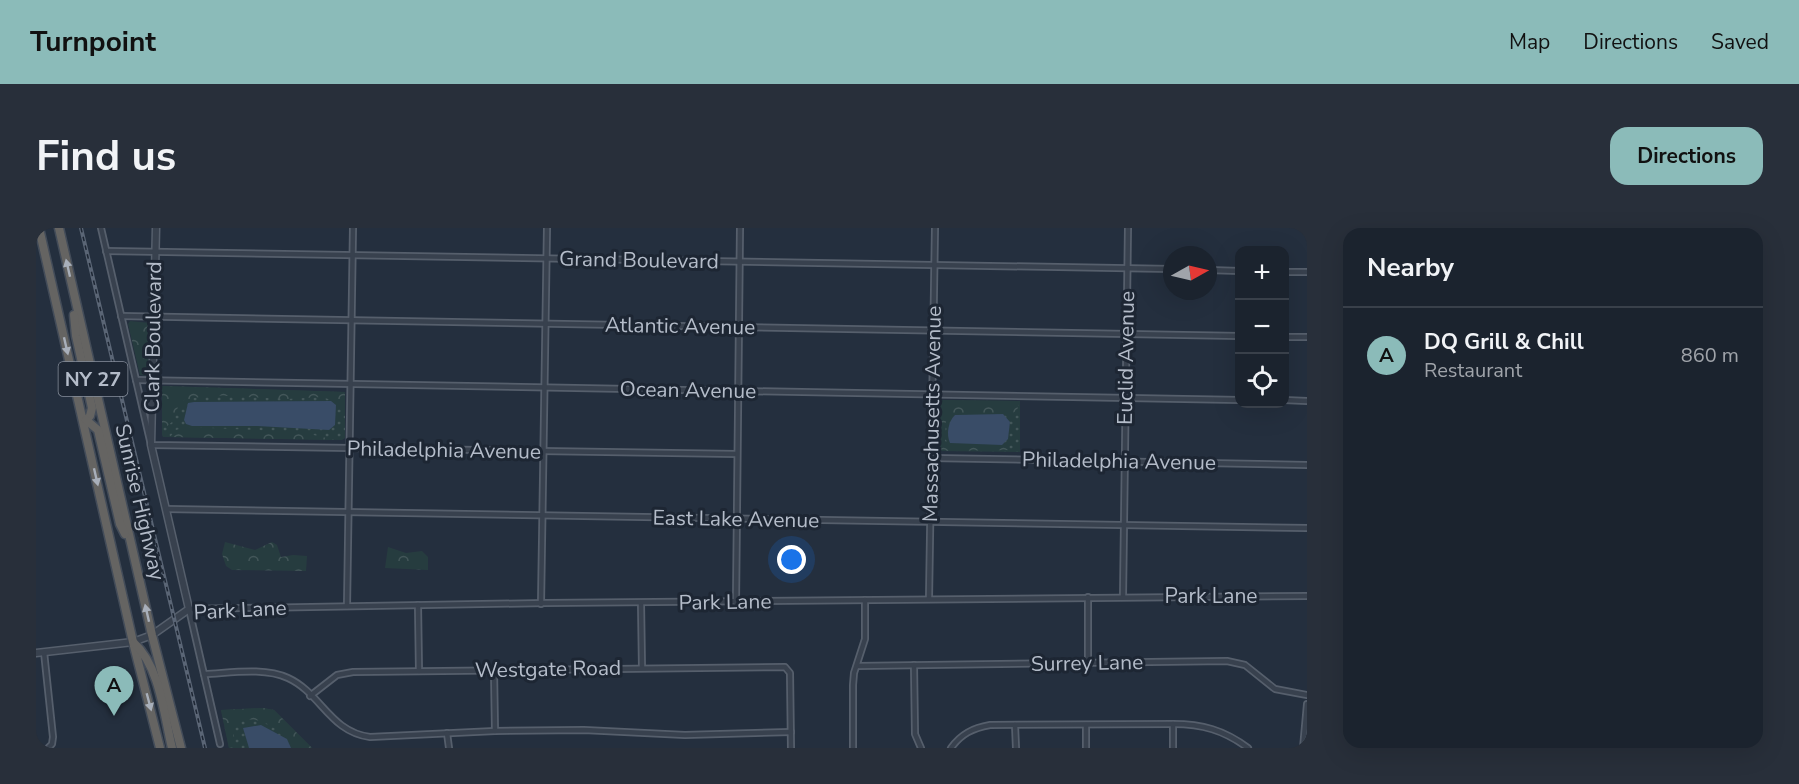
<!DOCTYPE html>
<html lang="en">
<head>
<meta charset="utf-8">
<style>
	body { margin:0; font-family:"Nunito Sans",sans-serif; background:#282f3a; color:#f1f3f6 }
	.controls { position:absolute; right:18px; top:18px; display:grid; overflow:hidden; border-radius:12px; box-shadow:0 6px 24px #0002 }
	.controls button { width:54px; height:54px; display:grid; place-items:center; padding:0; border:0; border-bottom:2px solid #39404a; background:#1b232e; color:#f1f3f6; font:30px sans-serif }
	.compass { position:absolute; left:1127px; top:18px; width:54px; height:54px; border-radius:50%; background:#1b232e; box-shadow:0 6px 24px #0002; rotate:82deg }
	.you { position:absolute; left:756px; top:332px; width:21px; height:21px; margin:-15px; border:4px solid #fff; border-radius:50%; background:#1a73e8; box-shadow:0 0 0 9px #1a73e833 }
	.badge { display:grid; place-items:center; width:39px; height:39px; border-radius:50%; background:#8bbbb9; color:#111; font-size:20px; font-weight:700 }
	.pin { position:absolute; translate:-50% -50px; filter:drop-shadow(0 2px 3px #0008) }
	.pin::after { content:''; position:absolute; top:32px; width:21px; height:18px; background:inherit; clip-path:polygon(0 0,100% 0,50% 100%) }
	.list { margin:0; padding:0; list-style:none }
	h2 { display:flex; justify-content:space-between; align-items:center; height:78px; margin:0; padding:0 24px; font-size:26px }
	h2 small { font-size:20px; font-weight:400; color:#a0a4aa }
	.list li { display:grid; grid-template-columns:39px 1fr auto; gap:18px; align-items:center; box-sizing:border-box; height:96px; padding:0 24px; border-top:2px solid #39404a }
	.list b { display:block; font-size:22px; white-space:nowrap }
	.list p { margin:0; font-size:20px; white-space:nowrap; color:#a0a4aa }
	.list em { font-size:20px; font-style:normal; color:#a0a4aa }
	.icon { flex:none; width:33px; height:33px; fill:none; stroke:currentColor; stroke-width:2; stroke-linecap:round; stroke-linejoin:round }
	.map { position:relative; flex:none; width:1271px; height:520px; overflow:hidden; border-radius:18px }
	header { display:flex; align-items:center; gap:36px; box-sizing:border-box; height:84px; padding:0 30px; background:#8bbbb9; color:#111 }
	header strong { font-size:28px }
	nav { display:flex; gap:33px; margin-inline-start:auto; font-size:21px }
	.intro { display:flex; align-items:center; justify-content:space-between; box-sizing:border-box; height:144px; padding:0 36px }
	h1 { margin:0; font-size:42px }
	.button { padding:15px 27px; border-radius:18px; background:#8bbbb9; color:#111; font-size:21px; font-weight:700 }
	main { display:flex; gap:36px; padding:0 36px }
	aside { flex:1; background:#1b232e; border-radius:18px; box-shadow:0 6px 24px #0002 }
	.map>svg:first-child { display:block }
	.grass { fill:url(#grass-dots) }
	.forest { fill:url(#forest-crowns) }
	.water { fill:#394c67 }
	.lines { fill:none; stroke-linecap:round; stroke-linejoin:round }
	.minor-casing { stroke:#565f6c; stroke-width:8 }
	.tertiary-casing { stroke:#565f6c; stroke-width:9 }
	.trunk-casing { stroke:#434c59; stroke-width:11 }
	.minor { stroke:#38414e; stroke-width:4.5 }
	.tertiary { stroke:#38414e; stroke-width:6 }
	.trunk { stroke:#656462; stroke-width:8 }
	.rail-casing { stroke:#5a6575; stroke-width:4 }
	.rail { stroke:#1d2633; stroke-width:1.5; stroke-dasharray:4.5; stroke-linecap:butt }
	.oneway { fill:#a8afba }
	.labels { text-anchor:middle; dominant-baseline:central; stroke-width:6; stroke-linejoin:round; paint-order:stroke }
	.shield { fill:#1d2633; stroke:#878f9c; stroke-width:1.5 }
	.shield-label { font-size:20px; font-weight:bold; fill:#b4bcc9 }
	.street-label { font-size:21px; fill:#b4bcc9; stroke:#1d2633 }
</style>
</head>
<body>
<header>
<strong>Turnpoint</strong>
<nav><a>Map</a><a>Directions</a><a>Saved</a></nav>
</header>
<div class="intro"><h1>Find us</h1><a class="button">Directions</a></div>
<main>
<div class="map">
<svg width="1271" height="520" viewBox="0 0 1271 520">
	<defs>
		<pattern id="grass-dots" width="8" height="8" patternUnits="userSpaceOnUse" patternTransform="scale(1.5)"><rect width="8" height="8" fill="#263c3f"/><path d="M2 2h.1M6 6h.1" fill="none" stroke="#435659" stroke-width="1.8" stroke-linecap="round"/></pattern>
		<pattern id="forest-crowns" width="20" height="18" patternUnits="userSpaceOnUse" patternTransform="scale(1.5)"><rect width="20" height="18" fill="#263c3f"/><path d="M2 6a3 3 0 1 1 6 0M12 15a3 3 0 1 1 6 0" fill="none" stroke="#435659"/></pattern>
	</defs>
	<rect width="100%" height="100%" fill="#242f3e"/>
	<!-- grass -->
	<g class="grass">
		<path d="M 126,158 L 309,164 L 309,210 L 306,212 L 127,209 L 126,207 Z"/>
		<path d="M 903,172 L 984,173 L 984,224 L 903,223 Z"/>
		<path d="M 227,480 L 238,482 L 276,520 L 193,520 L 185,482 Z"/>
	</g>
	<!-- forest -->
	<g class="forest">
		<path d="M 94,93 L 114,95 L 112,148 L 104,147 L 92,96 Z"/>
		<path d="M 126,158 L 309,164 L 309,180 L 303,181 L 295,172 L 286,169 L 251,171 L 174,167 L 148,172 L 142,179 L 136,194 L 130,199 L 126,196 Z"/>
		<path d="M 906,172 L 984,173 L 981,182 L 977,185 L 916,185 L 910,191 L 909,213 L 914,216 L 965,217 L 977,222 L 905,223 L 903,221 L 903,176 Z"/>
		<path d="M 151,199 L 265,204 L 299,212 L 134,209 L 140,202 Z"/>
		<path d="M 189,314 L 219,322 L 236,314 L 241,317 L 245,329 L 257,327 L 271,328 L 270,343 L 196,342 L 190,338 L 186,326 Z"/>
		<path d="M 352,319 L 370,325 L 386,323 L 392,329 L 392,342 L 349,340 Z"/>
		<path d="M 227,480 L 238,482 L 276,520 L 253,520 C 246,498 221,488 200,492 L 197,496 L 199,519 L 193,520 L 185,482 Z"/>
	</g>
	<!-- water -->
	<g class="water">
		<path d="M 295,173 L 300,177 L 299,197 L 293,202 L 221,198 L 156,198 L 150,196 L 148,192 L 152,175 L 158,174 Z"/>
		<path d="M 967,186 L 974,194 L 972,211 L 966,217 L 914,215 C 910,206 912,194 919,187 Z"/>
		<path d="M 225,497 L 251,511 L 255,520 L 213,520 L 207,500 Z"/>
	</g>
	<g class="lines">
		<!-- minor casing -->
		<g class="minor-casing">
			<g id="minor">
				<path d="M 65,0 L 115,217 L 701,226"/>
				<path d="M 70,23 L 1136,41"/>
				<path d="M 1172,42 L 1204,43"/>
				<path d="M 1248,44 L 1271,44"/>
				<path d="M 85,88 L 1204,108"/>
				<path d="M 1248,109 L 1271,109"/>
				<path d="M 100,152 L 1204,172"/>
				<path d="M 1248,172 L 1271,173"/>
				<path d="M 895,230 L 1271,237"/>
				<path d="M 130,281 L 1271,300"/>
				<path d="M 1052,369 L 1052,435"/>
				<path d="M 1087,369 L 1092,0"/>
				<path d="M 893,371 L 899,0"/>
				<path d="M 700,374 L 704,0"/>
				<path d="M 605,375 L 606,440"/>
				<path d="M 505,376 L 511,0"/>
				<path d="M 382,377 L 383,443"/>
				<path d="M 311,378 L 317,0"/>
				<path d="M 8,424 L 17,509 L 16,516 L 12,520"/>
				<path d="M 878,437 L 879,506 L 885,520"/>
				<path d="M 821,438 L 1191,433 L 1209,437 L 1239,461 L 1271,467"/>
				<path d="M 458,442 L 459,503"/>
				<path d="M 168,446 C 194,445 228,439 252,450 C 285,465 294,504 334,509 L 459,503 L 548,502 L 649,507 L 755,504"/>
				<path d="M 274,468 L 301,447 L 317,444 L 749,439 L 754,445 L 755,520"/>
				<path d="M 1137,496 L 1137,520"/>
				<path d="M 979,497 L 980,520"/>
				<path d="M 1050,497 L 1050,520"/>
				<path d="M 411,505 L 413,520"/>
				<path d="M 184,516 L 153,381 L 510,375 L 1271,368"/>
				<path d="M 817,520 L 817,457 L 818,445 L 829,411 L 829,372"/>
				<path d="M 915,520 C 925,506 937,500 954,497 L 1137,496 C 1166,496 1188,502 1212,520"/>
				<path d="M 1267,520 L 1271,476"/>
			</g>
		</g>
		<!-- tertiary casing -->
		<g class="tertiary-casing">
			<path id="tertiary" d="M 0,425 L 97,414 L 116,407 L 153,381 L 115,217 L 120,0"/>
		</g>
		<!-- trunk casing -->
		<g class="trunk-casing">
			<g id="trunk">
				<path d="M 3,0 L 97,414 L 124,520"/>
				<path d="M 23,0 L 116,407 L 145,520"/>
				<path d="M 38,87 L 40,108 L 56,180 L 54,188 L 50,192"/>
				<path d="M 50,192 L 62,202 L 84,296 L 89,306"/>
				<path d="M 98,415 C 124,439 128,487 136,520"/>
			</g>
		</g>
		<!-- minor -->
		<use href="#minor" class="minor"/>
		<!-- tertiary -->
		<use href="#tertiary" class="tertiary"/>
		<!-- trunk -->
		<use href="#trunk" class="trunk"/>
		<!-- rail casing -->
		<g class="rail-casing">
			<path id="rail" d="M 45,0 L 169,520"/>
		</g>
		<!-- rail -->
		<use href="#rail" class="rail"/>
	</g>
	<!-- one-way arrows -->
	<defs><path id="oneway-solid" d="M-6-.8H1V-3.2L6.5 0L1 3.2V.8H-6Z" transform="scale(1.5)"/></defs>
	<g class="oneway">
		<use href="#oneway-solid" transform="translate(32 40) rotate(-103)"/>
		<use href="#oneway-solid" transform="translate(30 118) rotate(77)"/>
		<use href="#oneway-solid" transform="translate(60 249) rotate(77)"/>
		<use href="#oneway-solid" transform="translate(111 385) rotate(-103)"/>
		<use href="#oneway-solid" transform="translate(113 474) rotate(75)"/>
	</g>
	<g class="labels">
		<!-- shield labels -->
		<rect class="shield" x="22.5" y="134" width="69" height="34" rx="4.5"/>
		<g class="shield-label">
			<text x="57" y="151">NY 27</text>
		</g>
		<!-- street labels -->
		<g class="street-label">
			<text transform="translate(603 32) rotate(1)">Grand Boulevard</text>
			<text transform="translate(644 98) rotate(1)">Atlantic Avenue</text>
			<text transform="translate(117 109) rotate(-89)">Clark Boulevard</text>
			<text transform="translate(1090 130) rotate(-89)">Euclid Avenue</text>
			<text transform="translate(652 162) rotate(1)">Ocean Avenue</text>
			<text transform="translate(896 186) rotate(-89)">Massachusetts Avenue</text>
			<text transform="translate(408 222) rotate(1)">Philadelphia Avenue</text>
			<text transform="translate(1083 233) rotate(1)">Philadelphia Avenue</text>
			<text transform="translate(104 274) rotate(77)">Sunrise Highway</text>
			<text transform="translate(700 291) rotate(1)">East Lake Avenue</text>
			<text x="1175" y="368">Park Lane</text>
			<text transform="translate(689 374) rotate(-1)">Park Lane</text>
			<text transform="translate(204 382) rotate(-3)">Park Lane</text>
			<text transform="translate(1051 435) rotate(-1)">Surrey Lane</text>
			<text transform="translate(512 441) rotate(-1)">Westgate Road</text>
		</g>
	</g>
</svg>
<div class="controls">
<button>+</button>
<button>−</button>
<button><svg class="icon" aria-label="locate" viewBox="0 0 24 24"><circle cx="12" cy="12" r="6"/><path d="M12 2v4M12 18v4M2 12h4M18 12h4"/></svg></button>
</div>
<svg class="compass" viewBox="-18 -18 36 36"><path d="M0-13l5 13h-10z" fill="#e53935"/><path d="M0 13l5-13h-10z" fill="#a0a4aa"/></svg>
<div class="you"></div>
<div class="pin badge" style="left:78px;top:488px">A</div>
</div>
<aside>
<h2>Nearby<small></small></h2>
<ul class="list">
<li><span class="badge">A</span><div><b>DQ Grill &amp; Chill</b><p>Restaurant</p></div><em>860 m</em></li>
</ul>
</aside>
</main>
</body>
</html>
